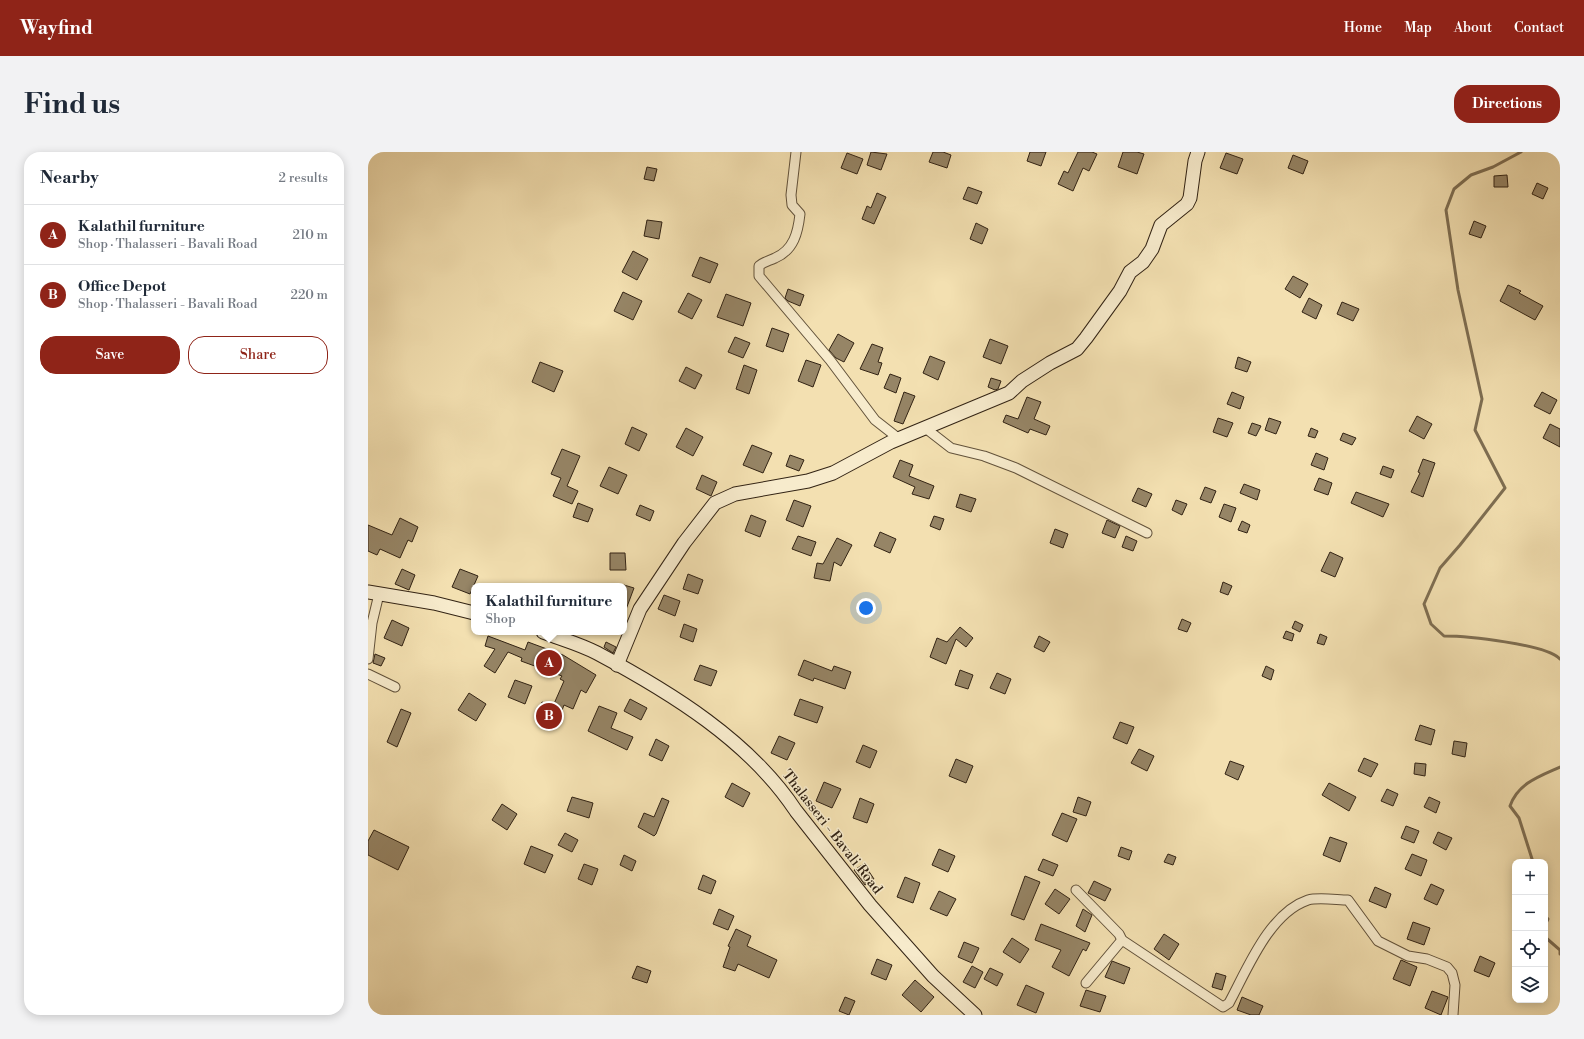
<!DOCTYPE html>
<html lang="en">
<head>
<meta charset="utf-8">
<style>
	body { margin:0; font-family:"Libre Bodoni",serif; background:#f2f2f3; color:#1f2937 }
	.controls { position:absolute; right:12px; bottom:12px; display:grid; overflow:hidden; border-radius:8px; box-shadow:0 2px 10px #0003 }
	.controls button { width:36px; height:36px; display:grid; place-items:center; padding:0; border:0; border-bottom:1px solid #e0e1e3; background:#fff; color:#1f2937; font:20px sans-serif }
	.you { position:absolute; left:498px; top:456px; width:14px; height:14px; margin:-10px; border:3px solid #fff; border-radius:50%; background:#1a73e8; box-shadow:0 0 0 6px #1a73e833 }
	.badge { display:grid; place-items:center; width:26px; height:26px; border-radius:50%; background:#8f2418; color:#fff; font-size:13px; font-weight:700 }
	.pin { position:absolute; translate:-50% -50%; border:2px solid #fff; box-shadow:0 1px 4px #0006 }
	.popup { position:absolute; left:103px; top:431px; width:156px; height:52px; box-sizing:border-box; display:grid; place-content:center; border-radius:8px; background:#fff; filter:drop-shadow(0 1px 3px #0005); font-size:13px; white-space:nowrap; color:#747a83 }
	.popup b { font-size:15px; color:#1f2937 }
	.popup::after { content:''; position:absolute; left:50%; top:100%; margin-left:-8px; border:8px solid transparent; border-top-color:#fff }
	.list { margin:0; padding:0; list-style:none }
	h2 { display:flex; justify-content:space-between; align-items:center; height:52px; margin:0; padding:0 16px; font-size:17px }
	h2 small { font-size:13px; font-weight:400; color:#747a83 }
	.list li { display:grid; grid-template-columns:26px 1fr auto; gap:12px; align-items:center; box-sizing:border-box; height:60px; padding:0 16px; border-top:1px solid #e0e1e3 }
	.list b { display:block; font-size:15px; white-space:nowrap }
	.list p { margin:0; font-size:13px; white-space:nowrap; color:#747a83 }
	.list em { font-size:13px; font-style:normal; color:#747a83 }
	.actions { display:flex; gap:8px; padding:12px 16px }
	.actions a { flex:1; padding:9px 0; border:1px solid #8f2418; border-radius:16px; text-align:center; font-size:14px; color:#8f2418 }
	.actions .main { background:#8f2418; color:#fff }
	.icon { flex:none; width:22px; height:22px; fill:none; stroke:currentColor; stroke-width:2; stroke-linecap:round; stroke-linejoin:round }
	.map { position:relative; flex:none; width:1192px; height:863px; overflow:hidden; border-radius:16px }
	header { display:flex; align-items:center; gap:24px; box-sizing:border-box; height:56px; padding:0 20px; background:#8f2418; color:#fff }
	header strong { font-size:19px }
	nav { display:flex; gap:22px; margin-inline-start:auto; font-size:14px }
	.intro { display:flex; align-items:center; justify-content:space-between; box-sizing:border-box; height:96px; padding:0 24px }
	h1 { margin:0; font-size:28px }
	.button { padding:10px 18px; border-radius:16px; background:#8f2418; color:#fff; font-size:14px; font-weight:700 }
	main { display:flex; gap:24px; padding:0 24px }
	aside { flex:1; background:#fff; border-radius:16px; box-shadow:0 2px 10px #0003 }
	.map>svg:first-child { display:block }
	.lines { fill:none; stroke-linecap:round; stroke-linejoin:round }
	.stream { stroke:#7e6e52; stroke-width:3 }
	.building { fill:#968566; stroke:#322314 }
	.street-casing { stroke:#62523b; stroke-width:11 }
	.secondary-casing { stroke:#322314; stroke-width:15 }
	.street { stroke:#f7ebcc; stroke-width:9 }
	.secondary { stroke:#f7ebcc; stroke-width:13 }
	.labels { text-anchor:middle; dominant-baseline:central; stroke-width:3; stroke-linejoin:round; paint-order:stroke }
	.street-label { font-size:14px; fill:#322314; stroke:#f7ebcc }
</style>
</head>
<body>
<header>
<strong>Wayfind</strong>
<nav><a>Home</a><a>Map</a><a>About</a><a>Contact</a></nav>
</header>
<div class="intro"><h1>Find us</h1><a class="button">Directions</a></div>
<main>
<aside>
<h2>Nearby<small>2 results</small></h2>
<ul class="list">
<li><span class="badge">A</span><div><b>Kalathil furniture</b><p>Shop · Thalasseri - Bavali Road</p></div><em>210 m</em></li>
<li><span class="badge">B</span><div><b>Office Depot</b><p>Shop · Thalasseri - Bavali Road</p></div><em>220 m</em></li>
</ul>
<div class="actions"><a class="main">Save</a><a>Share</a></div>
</aside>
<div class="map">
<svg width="1192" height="863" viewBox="0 0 1192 863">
	<rect width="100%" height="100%" fill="#f3e0b1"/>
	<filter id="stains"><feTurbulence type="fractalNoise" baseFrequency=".005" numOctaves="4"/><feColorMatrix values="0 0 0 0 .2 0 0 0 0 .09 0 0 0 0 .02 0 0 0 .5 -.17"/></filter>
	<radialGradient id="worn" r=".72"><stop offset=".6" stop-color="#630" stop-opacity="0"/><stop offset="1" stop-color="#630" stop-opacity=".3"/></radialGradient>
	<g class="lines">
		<!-- stream -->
		<g class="stream">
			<path d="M 1153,0 L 1125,15 L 1103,23 L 1086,37 L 1078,58 L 1090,138 L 1114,247 L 1107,278 L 1137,336 L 1092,393 L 1072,416 L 1056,452 L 1063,472 L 1076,484 C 1098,484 1178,492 1192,507"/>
			<path d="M 1165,710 L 1151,666 L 1142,654 C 1150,631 1172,624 1192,615"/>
			<path d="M 1177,764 L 1180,767 L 1177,773"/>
			<path d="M 1177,785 L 1192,798 L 1192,802"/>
		</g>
	</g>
	<!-- building -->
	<g class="building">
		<path d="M 503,0 L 519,2 L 513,18 L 499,13 Z"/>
		<path d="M 565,0 L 575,0 L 583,3 L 579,16 L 561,10 Z"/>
		<path d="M 662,0 L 678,0 L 673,14 L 659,9 Z"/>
		<path d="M 710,0 L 724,0 L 729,2 L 721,19 L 715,16 L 705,39 L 690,32 L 696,19 L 700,21 Z"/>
		<path d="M 755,0 L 769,0 L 776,2 L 769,22 L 750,15 Z"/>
		<path d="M 479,1 L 495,7 L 489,22 L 473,16 Z"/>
		<path d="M 858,1 L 875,7 L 869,22 L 852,16 Z"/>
		<path d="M 925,3 L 940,9 L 935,22 L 920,16 Z"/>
		<path d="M 279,15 L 289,17 L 286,29 L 276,27 Z"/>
		<path d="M 1139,23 L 1140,35 L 1126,35 L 1126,24 Z"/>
		<path d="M 1169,31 L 1180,36 L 1175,47 L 1164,42 Z"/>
		<path d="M 600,35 L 614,40 L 609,52 L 595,47 Z"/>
		<path d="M 509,41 L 518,45 L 506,72 L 494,67 L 499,54 L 503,56 Z"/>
		<path d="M 279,68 L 294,70 L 291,87 L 276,84 Z"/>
		<path d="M 1106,69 L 1118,74 L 1113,86 L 1101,82 Z"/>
		<path d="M 608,71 L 620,77 L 614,92 L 602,87 Z"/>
		<path d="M 265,99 L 280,107 L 269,128 L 254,120 Z"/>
		<path d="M 332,105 L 350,112 L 342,131 L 324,124 Z"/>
		<path d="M 925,124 L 940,132 L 932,146 L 917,137 Z"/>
		<path d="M 1140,133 L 1153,139 L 1151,141 L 1175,154 L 1167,168 L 1132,149 Z"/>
		<path d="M 420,137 L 436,143 L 432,154 L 420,149 L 417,146 Z"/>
		<path d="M 255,140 L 274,149 L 265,168 L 246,159 Z"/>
		<path d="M 320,141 L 334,148 L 324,167 L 310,160 Z"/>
		<path d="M 358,142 L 383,151 L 375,174 L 349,165 Z"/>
		<path d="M 941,146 L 954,153 L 948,167 L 934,160 Z"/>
		<path d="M 974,150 L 991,157 L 985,169 L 969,162 Z"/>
		<path d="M 404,176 L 421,182 L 415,200 L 398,194 Z"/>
		<path d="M 470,182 L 486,191 L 476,210 L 468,206 L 461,198 Z"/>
		<path d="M 367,185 L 382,191 L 375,206 L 360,200 Z"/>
		<path d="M 622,187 L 640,194 L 633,212 L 615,205 Z"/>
		<path d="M 504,192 L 515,196 L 510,210 L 514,211 L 510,223 L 492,217 Z"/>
		<path d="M 562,204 L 577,210 L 570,228 L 555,221 Z"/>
		<path d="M 870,205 L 883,210 L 879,220 L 867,216 Z"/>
		<path d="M 438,208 L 453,213 L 445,235 L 430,229 Z"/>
		<path d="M 172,210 L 195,219 L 186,240 L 164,230 Z"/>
		<path d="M 376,213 L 389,218 L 381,242 L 368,237 Z"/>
		<path d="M 318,215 L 334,223 L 327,237 L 311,229 Z"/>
		<path d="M 522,222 L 533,226 L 528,241 L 516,236 Z"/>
		<path d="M 623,226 L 633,229 L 630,237 L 627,238 L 620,235 Z"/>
		<path d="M 536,240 L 547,244 L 535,272 L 526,269 Z"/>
		<path d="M 864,240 L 876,245 L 872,257 L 859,252 Z"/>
		<path d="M 1174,240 L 1189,248 L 1182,262 L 1166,254 Z"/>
		<path d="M 659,245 L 673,250 L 666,267 L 682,274 L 678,283 L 662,277 L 660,281 L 635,270 L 638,263 L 650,267 Z"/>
		<path d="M 1049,264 L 1064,272 L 1056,287 L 1041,279 Z"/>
		<path d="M 850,266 L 865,271 L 859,285 L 845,280 Z"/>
		<path d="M 901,266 L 913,270 L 908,282 L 897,278 Z"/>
		<path d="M 884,271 L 893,274 L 888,284 L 880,281 Z"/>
		<path d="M 1182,272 L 1192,277 L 1192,295 L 1175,286 Z"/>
		<path d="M 264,275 L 279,282 L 271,299 L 257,292 Z"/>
		<path d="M 318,276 L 335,285 L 325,304 L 308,295 Z"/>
		<path d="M 943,276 L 950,279 L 947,286 L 940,284 Z"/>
		<path d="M 975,281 L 988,286 L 984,293 L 972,288 Z"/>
		<path d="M 384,293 L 404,301 L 395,321 L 375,313 Z"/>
		<path d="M 194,297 L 212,304 L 199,334 L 210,339 L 204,352 L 185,344 L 193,326 L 183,322 Z"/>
		<path d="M 948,301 L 960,306 L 956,318 L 943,313 Z"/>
		<path d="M 422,303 L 436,308 L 431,319 L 418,314 Z"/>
		<path d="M 1055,307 L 1067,311 L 1055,345 L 1043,340 L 1052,321 L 1050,320 Z"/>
		<path d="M 532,308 L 545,313 L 541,324 L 566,334 L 561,347 L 544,342 L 547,335 L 525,325 Z"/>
		<path d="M 1015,314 L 1026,318 L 1023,326 L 1012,322 Z"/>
		<path d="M 241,315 L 259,323 L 250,342 L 232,334 Z"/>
		<path d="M 334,323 L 349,330 L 343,344 L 328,337 Z"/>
		<path d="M 951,326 L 964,331 L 960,343 L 946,338 Z"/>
		<path d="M 876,332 L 892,338 L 889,348 L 872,341 Z"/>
		<path d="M 837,335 L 848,339 L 843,351 L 832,347 Z"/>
		<path d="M 770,336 L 784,342 L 778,355 L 764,349 Z"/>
		<path d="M 988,340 L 1021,352 L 1015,365 L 983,351 Z"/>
		<path d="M 592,342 L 608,347 L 603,360 L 588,355 Z"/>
		<path d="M 426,348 L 443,354 L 435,375 L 418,368 Z"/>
		<path d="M 808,348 L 819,352 L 814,363 L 804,358 Z"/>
		<path d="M 210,351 L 225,357 L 220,370 L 205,365 Z"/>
		<path d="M 856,352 L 868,356 L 863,370 L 851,365 Z"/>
		<path d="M 272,353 L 286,359 L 282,369 L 268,363 Z"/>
		<path d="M 383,363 L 398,369 L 392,385 L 377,379 Z"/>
		<path d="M 566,364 L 576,367 L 572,378 L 562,374 Z"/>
		<path d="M 32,366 L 50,375 L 44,390 L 40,388 L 32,406 L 12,397 L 9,403 L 0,399 L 0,373 L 24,383 Z"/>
		<path d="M 739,368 L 752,374 L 747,386 L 734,381 Z"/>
		<path d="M 874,369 L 882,373 L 879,381 L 870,378 Z"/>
		<path d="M 687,377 L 700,382 L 695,396 L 682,391 Z"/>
		<path d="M 512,380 L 528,387 L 522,401 L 506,394 Z"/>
		<path d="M 430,384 L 448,390 L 443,404 L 424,397 Z"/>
		<path d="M 758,384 L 769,389 L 765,399 L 754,395 Z"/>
		<path d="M 469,386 L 484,393 L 473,414 L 466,410 L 462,429 L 446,426 L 449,411 L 455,412 Z"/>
		<path d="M 962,400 L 975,406 L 967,425 L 953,419 Z"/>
		<path d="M 242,401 L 257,401 L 258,418 L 242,418 Z"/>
		<path d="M 34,417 L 47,423 L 41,438 L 27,432 Z"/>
		<path d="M 92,417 L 110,424 L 102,442 L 84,435 Z"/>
		<path d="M 320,422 L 335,428 L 330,442 L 315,437 Z"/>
		<path d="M 855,430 L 864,434 L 860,443 L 852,440 Z"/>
		<path d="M 256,433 L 266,436 L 257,460 L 256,460 Z"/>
		<path d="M 296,443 L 312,449 L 307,464 L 290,457 Z"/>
		<path d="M 814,467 L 823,471 L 819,480 L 810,477 Z"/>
		<path d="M 24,468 L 41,476 L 34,494 L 16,486 Z"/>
		<path d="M 927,469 L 935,473 L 932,480 L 924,476 Z"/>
		<path d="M 316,472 L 329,477 L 325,490 L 312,485 Z"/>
		<path d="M 592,475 L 605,486 L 598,495 L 588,487 L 578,512 L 562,505 L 569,486 L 579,490 Z"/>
		<path d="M 918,479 L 926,482 L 924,489 L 915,486 Z"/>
		<path d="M 952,482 L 959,485 L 956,493 L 949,491 Z"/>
		<path d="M 120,484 L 157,498 L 160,490 L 195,503 L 228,523 L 218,541 L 213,538 L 205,557 L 196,553 L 187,577 L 180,574 L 181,570 L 173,567 L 176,560 L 171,558 L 174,550 L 185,554 L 196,529 L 192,527 L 194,524 L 153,509 L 154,506 L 140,500 L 127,521 L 116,514 L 127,497 L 117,494 Z"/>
		<path d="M 671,484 L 682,490 L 676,500 L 666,495 Z"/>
		<path d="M 238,490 L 248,495 L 245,501 L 236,495 Z"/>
		<path d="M 7,502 L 17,506 L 13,514 L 5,511 Z"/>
		<path d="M 436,508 L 464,519 L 466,514 L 483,520 L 477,537 L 446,526 L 445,529 L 430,523 Z"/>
		<path d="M 332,513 L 349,519 L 343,534 L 326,528 Z"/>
		<path d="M 898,514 L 906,518 L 903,528 L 894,524 Z"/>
		<path d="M 592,518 L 605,523 L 600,537 L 587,533 Z"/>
		<path d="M 629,521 L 643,527 L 637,542 L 622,536 Z"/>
		<path d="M 147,528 L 164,534 L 157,552 L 140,545 Z"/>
		<path d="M 101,541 L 118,552 L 108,569 L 90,558 Z"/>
		<path d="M 262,547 L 279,556 L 273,568 L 256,559 Z"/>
		<path d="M 432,547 L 455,555 L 449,571 L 426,563 Z"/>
		<path d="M 231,554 L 249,561 L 243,576 L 265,585 L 259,598 L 220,579 Z"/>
		<path d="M 33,557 L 43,561 L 29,595 L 19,590 Z"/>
		<path d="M 752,570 L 766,575 L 759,592 L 745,586 Z"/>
		<path d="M 1052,573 L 1067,578 L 1063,593 L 1047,588 Z"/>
		<path d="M 411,584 L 427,591 L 419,608 L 403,601 Z"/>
		<path d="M 288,587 L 301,594 L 294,609 L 281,603 Z"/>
		<path d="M 1086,589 L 1099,591 L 1097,605 L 1084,602 Z"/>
		<path d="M 495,593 L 509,599 L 502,616 L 488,610 Z"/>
		<path d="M 771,597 L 786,604 L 779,619 L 763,611 Z"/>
		<path d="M 996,606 L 1010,612 L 1003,625 L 990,619 Z"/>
		<path d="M 588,607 L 605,614 L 598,631 L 581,624 Z"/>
		<path d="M 862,609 L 876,614 L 870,628 L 857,622 Z"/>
		<path d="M 1047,611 L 1058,612 L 1057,624 L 1046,622 Z"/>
		<path d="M 456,630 L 473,637 L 464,656 L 448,649 Z"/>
		<path d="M 364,631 L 382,641 L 375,655 L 357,645 Z"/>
		<path d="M 961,631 L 988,645 L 981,659 L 954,643 Z"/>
		<path d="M 1019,637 L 1030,642 L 1025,654 L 1013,649 Z"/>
		<path d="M 204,645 L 225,651 L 221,666 L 199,659 Z"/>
		<path d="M 710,645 L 723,650 L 718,664 L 705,660 Z"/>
		<path d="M 1061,645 L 1072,650 L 1068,661 L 1056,655 Z"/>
		<path d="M 294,646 L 301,649 L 288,682 L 286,684 L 270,675 L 276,661 L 286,665 Z"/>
		<path d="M 492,646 L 506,652 L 499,671 L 485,666 Z"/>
		<path d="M 134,652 L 149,662 L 139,678 L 124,668 Z"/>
		<path d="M 694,661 L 709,667 L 699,690 L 684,683 Z"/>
		<path d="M 1038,674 L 1051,679 L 1046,691 L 1033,686 Z"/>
		<path d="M 6,678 L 41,695 L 30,718 L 0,703 L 0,689 Z"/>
		<path d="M 1070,680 L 1084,686 L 1078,698 L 1065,691 Z"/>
		<path d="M 197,681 L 210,688 L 204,700 L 190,693 Z"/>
		<path d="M 962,685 L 979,691 L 972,710 L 955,703 Z"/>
		<path d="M 163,694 L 185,703 L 177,721 L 156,712 Z"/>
		<path d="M 753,695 L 764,699 L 761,708 L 750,704 Z"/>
		<path d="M 571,697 L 587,704 L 580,720 L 564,713 Z"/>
		<path d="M 800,702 L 808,705 L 805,713 L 796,710 Z"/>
		<path d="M 1044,702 L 1059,708 L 1053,724 L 1037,717 Z"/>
		<path d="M 256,703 L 268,709 L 264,719 L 252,713 Z"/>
		<path d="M 675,707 L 690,713 L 685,724 L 670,718 Z"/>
		<path d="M 216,712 L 230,717 L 224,733 L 210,727 Z"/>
		<path d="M 496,712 L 506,727 L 497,733 L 486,718 Z"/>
		<path d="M 335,723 L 348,729 L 343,742 L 330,737 Z"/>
		<path d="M 657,724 L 672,730 L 656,768 L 643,763 Z"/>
		<path d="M 537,725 L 552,731 L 545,751 L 529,745 Z"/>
		<path d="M 726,729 L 743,737 L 737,749 L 720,741 Z"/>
		<path d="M 1063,732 L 1076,738 L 1069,753 L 1056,747 Z"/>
		<path d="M 1007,735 L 1023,742 L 1018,756 L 1001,749 Z"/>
		<path d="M 687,737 L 702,747 L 691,762 L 677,752 Z"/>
		<path d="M 571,739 L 588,747 L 579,764 L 562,757 Z"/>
		<path d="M 351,757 L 366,764 L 360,778 L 345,772 Z"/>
		<path d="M 715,757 L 724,763 L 717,780 L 708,774 Z"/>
		<path d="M 1045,770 L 1062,776 L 1056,793 L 1039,787 Z"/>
		<path d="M 673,772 L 722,791 L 718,799 L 715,797 L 701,824 L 684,815 L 693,798 L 667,788 Z"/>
		<path d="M 368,777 L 383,784 L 379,794 L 409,808 L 401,826 L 370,812 L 367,819 L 355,815 L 362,795 L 360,794 Z"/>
		<path d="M 796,782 L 811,792 L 801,808 L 786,797 Z"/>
		<path d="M 644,786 L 661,797 L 652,811 L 635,800 Z"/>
		<path d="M 596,790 L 611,796 L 604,811 L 590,805 Z"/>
		<path d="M 1112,804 L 1127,811 L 1121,825 L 1106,819 Z"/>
		<path d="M 509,807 L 524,813 L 518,828 L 503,822 Z"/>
		<path d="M 1033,808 L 1049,815 L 1042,834 L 1025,827 Z"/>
		<path d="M 744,809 L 762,816 L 756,832 L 737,825 Z"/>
		<path d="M 269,814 L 283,819 L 279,831 L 264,826 Z"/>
		<path d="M 604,814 L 615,820 L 607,836 L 595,830 Z"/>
		<path d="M 622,816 L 635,822 L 629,834 L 616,827 Z"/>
		<path d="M 848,821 L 858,824 L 854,838 L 844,835 Z"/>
		<path d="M 547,828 L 566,845 L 553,860 L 534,843 Z"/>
		<path d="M 658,833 L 676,841 L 668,861 L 649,853 Z"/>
		<path d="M 718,838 L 738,844 L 732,860 L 712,854 Z"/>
		<path d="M 1064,839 L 1080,845 L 1073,863 L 1057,856 Z"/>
		<path d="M 477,845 L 487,849 L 481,863 L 471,859 Z"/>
		<path d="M 874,845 L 895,854 L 891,863 L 883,863 L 869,858 Z"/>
	</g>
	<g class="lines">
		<!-- street casing -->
		<g class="street-casing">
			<g id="street">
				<path d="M 428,0 L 423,43 L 424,53 L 432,62 C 430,80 426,98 407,106 C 401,109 397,109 391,114 L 391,124 L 462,208 L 507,268 L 530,286"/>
				<path d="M 556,275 L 583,296 L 616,304 L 648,316 L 779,381"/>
				<path d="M 0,507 L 4,471 L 11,442"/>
				<path d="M 0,522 L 27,535"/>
				<path d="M 708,738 L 751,782 L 754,788 L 855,855 L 861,851 C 879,818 901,761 940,748 C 950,745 970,748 980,748 L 1010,789 L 1040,804 L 1059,807 L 1079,815 L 1084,821 L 1087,833 L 1085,863"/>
				<path d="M 718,831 L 754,788"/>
			</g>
		</g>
		<!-- secondary casing -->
		<g class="secondary-casing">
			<g id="secondary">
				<path d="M 0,440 L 66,451 L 106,461"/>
				<path d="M 175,480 C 193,487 212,492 229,501 C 302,540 382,589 428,659 L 502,753 L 565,824 L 607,863"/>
				<path d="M 249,513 L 272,457 L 316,391 L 347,351 L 367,342 L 440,329 L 465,321 L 523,290 L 641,241 L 654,229 L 682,211 L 709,197 L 718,186 L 752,139 L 762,120 L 775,110 L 784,97 L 793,73 L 819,52 L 822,46 L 827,9 L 830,0"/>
			</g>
		</g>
		<!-- street -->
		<use href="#street" class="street"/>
		<!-- secondary -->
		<use href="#secondary" class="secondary"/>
	</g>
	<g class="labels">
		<!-- street labels -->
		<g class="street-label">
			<text transform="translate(464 680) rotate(52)">Thalasseri - Bavali Road</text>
		</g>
	</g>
	<rect width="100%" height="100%" filter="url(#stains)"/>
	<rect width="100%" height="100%" fill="url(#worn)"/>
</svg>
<div class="controls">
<button>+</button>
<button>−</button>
<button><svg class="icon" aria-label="locate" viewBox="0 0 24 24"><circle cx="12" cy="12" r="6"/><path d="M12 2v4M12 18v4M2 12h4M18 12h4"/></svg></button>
<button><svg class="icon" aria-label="layers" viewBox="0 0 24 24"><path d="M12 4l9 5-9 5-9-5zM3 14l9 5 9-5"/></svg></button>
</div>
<div class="you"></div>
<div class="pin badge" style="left:181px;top:511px">A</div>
<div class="popup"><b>Kalathil furniture</b>Shop</div>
<div class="pin badge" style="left:181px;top:564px">B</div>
</div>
</main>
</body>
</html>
